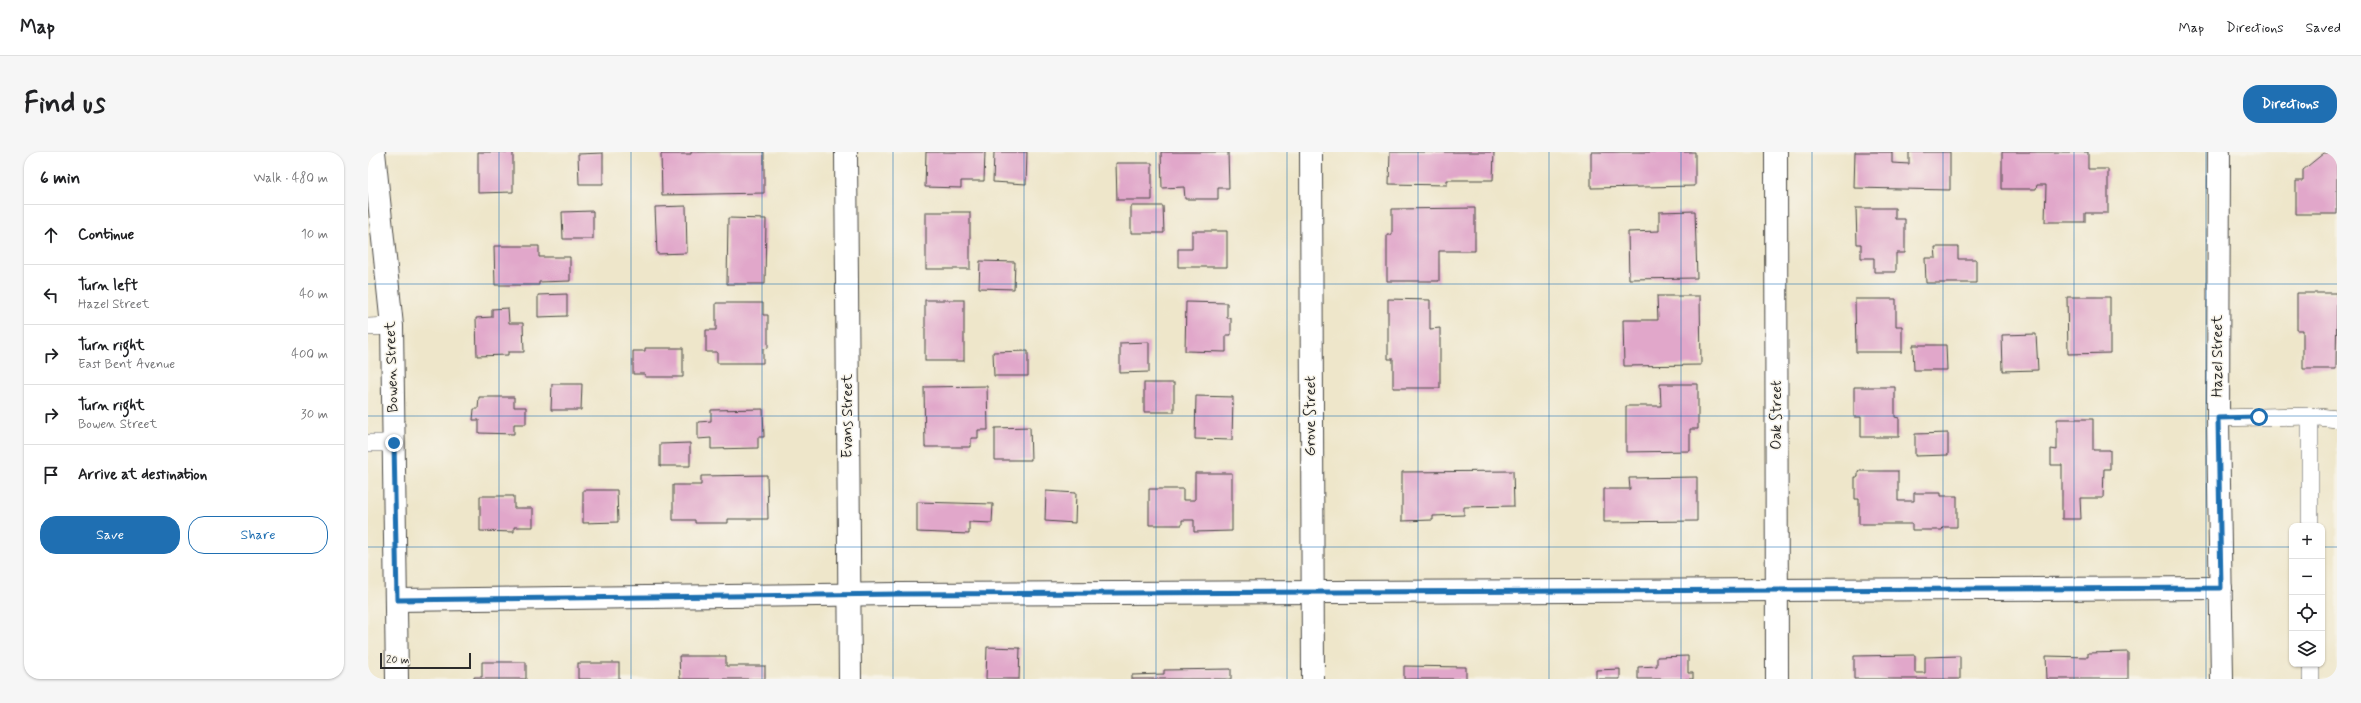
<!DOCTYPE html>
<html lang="en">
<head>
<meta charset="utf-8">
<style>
	body { margin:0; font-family:Mynerve,sans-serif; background:#f6f6f6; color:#202124 }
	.controls { position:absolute; right:12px; bottom:12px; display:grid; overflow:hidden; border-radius:8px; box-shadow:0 1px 3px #0004 }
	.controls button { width:36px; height:36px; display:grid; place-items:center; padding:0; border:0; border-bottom:1px solid #e0e0e0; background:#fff; color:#202124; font:20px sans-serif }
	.scale { position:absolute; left:12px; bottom:10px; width:91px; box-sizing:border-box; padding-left:4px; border:2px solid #2b2b2b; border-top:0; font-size:11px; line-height:14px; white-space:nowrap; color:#2b2b2b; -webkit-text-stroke:3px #f7f3e8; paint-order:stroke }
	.stop { position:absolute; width:12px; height:12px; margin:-9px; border:3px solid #1f6fb2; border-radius:50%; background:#fff }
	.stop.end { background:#1f6fb2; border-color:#fff; box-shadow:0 1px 4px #0008 }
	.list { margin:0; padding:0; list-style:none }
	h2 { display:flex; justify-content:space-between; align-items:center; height:52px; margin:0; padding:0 16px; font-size:17px }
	h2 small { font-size:13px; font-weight:400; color:#757577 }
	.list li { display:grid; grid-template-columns:26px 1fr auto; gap:12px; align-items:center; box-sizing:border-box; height:60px; padding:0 16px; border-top:1px solid #e0e0e0 }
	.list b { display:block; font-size:15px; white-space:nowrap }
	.list p { margin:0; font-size:13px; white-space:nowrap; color:#757577 }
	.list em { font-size:13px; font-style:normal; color:#757577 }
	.actions { display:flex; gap:8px; padding:12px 16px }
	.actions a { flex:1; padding:9px 0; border:1px solid #1f6fb2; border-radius:16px; text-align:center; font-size:14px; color:#1f6fb2 }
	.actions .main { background:#1f6fb2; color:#fff }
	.icon { flex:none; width:22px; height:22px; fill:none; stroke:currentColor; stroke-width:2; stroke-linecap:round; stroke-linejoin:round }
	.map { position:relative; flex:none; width:1969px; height:527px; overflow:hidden; border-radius:16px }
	header { display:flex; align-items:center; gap:24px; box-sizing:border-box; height:56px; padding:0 20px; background:#fff; border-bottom:1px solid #e0e0e0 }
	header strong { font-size:19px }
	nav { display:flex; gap:22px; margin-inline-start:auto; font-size:14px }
	.intro { display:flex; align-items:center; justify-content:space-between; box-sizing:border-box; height:96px; padding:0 24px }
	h1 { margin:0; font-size:28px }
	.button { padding:10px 18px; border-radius:16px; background:#1f6fb2; color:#fff; font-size:14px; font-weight:700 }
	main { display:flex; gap:24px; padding:0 24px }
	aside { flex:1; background:#fff; border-radius:16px; box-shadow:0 1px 3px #0004 }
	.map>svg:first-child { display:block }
	.building { fill:#e1a7ca }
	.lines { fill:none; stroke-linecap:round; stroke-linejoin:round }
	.service-casing { stroke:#484743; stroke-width:18 }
	.minor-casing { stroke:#484743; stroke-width:24 }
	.service { stroke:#fff; stroke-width:17 }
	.minor { stroke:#fff; stroke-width:22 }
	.route { stroke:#1f6fb2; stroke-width:5 }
	.grid { fill:none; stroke:#1f6fb2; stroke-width:1; stroke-opacity:0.55 }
	.labels { text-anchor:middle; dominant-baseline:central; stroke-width:3; stroke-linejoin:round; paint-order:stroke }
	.street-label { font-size:15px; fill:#2b2b2b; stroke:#f7f3e8 }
</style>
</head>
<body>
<header>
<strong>Map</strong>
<nav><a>Map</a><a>Directions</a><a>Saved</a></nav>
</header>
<div class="intro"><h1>Find us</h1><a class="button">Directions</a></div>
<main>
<aside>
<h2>6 min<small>Walk · 480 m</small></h2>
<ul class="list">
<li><svg class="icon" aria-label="ahead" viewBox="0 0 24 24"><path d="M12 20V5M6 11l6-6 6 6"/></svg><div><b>Continue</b></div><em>10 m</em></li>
<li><svg class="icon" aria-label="left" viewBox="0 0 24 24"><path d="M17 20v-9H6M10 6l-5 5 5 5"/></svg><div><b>Turn left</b><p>Hazel Street</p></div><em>40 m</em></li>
<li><svg class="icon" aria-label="right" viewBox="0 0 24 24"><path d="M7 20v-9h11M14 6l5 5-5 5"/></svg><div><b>Turn right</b><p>East Bent Avenue</p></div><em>400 m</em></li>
<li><svg class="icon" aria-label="right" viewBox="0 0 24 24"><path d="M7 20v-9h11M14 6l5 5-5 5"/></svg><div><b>Turn right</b><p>Bowen Street</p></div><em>30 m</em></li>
<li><svg class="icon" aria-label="arrive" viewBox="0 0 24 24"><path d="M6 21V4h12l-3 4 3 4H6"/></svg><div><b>Arrive at destination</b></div></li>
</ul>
<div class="actions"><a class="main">Save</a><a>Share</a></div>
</aside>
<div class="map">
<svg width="1969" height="527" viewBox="0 0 1969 527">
	<rect width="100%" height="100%" fill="#f7f3e8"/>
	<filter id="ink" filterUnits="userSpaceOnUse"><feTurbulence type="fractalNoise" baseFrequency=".025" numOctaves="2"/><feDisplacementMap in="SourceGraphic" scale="8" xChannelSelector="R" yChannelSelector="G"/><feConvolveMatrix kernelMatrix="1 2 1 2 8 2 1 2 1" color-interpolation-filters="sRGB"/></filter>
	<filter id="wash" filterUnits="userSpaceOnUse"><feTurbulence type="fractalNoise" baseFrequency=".012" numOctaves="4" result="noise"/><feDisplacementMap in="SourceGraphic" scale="16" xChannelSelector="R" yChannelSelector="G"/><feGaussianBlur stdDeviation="0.9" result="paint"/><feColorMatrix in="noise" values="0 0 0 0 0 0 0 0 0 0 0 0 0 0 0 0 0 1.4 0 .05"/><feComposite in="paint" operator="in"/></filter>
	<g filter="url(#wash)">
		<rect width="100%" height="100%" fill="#eee6ca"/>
		<g id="blocks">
			<!-- building -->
			<g class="building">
				<path d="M 110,0 L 145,0 L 145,40 L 110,41 Z"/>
				<path d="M 323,0 L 396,0 L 396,41 L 294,43 L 293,2 L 323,2 Z"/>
				<path d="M 558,0 L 617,0 L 616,29 L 593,29 L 593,36 L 557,35 Z"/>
				<path d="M 626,0 L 659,0 L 658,32 L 625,30 Z"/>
				<path d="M 793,0 L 860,0 L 861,36 L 850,36 L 850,47 L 817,47 L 816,35 L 794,36 Z"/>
				<path d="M 1022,0 L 1126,0 L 1125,28 L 1079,28 L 1079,33 L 1021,32 Z"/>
				<path d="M 1223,0 L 1327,0 L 1327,34 L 1223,36 Z"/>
				<path d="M 1487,0 L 1524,0 L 1524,11 L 1541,12 L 1541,0 L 1582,0 L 1582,38 L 1486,36 Z"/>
				<path d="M 1634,0 L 1720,0 L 1720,17 L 1740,17 L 1740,61 L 1717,61 L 1717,70 L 1677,70 L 1678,33 L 1669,33 L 1668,37 L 1634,37 Z"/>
				<path d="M 1969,0 L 1969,62 L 1928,62 L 1928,29 L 1935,29 L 1935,18 L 1956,1 Z"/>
				<path d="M 235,1 L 235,32 L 211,32 L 210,2 Z"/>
				<path d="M 748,11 L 784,11 L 784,48 L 749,48 Z"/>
				<path d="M 318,54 L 319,101 L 289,102 L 287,55 Z"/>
				<path d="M 763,54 L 795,54 L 796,81 L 763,81 Z"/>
				<path d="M 1107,56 L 1107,99 L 1071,99 L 1071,129 L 1019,129 L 1019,83 L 1024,83 L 1024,57 Z"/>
				<path d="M 1488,56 L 1527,56 L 1527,67 L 1537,67 L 1537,101 L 1528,101 L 1528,120 L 1506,120 L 1506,106 L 1493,106 L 1493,92 L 1489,92 Z"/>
				<path d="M 225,59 L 225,87 L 195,87 L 194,60 Z"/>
				<path d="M 1327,59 L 1329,126 L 1261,127 L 1260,80 L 1291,79 L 1291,60 Z"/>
				<rect x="558" y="60" width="44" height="57"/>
				<path d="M 360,66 L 398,67 L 397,132 L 359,132 Z"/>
				<path d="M 824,79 L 859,79 L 859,115 L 810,115 L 810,97 L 824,97 Z"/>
				<path d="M 126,94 L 171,94 L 171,105 L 202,105 L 202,129 L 171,130 L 171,133 L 127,133 Z"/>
				<path d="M 1567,95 L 1590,95 L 1590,107 L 1608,107 L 1608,131 L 1558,131 L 1557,106 L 1568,106 Z"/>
				<path d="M 612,109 L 647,110 L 646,137 L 611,136 Z"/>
				<path d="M 1929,141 L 1969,141 L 1968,217 L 1935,217 L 1935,178 L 1929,178 Z"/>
				<path d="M 199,142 L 199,164 L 170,165 L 170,143 Z"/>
				<path d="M 1289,144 L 1332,144 L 1333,213 L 1256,214 L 1255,168 L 1290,168 Z"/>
				<path d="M 1699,145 L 1742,145 L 1742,201 L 1700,202 Z"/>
				<path d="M 1020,147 L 1062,148 L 1062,177 L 1072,176 L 1072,236 L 1025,236 L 1025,207 L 1020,207 Z"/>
				<path d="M 1487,147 L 1528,147 L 1528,174 L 1534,174 L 1534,200 L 1488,200 Z"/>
				<rect x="557" y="148" width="39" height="61"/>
				<path d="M 818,150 L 859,151 L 859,166 L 863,166 L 863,183 L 858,183 L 858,200 L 817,199 Z"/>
				<path d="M 348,151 L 395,151 L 395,163 L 400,163 L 400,196 L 395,197 L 395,211 L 349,211 L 349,200 L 338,200 L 338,178 L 348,178 Z"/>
				<path d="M 140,156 L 141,171 L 155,171 L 156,200 L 140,200 L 140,203 L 109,204 L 108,166 L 124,165 L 124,157 Z"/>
				<path d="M 1668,182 L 1670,218 L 1635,219 L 1634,183 Z"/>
				<path d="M 781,190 L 781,220 L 752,221 L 752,191 Z"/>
				<path d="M 1545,193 L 1578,193 L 1579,218 L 1546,218 Z"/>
				<path d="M 277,196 L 315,196 L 315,225 L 277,225 L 277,222 L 265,222 L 265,199 L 277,199 Z"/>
				<path d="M 660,199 L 660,224 L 626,224 L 625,200 Z"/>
				<rect x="776" y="231" width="30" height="29"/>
				<path d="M 184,232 L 214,232 L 213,258 L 183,258 Z"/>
				<path d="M 1292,232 L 1330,232 L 1330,277 L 1322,277 L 1322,299 L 1258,300 L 1258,254 L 1293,254 Z"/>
				<path d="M 619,234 L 620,278 L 610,278 L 610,286 L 603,286 L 603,295 L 557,295 L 556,235 Z"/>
				<path d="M 1486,235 L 1527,235 L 1527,265 L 1531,266 L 1531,285 L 1493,285 L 1493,265 L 1486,265 Z"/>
				<path d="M 828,244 L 865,245 L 864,288 L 827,287 Z"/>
				<path d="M 111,245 L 146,245 L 146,255 L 158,255 L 158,272 L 146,272 L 146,282 L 111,281 L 111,268 L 105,268 L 106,257 L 110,257 Z"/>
				<path d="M 395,257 L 396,285 L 390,285 L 390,296 L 343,297 L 343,286 L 330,287 L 330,270 L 343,269 L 343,258 Z"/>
				<path d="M 1689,267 L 1725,267 L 1725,298 L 1742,298 L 1742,317 L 1736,317 L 1735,346 L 1712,346 L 1713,367 L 1694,367 L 1694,313 L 1683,313 L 1683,297 L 1689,298 Z"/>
				<path d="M 662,275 L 663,308 L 627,308 L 627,276 Z"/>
				<path d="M 1580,281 L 1580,303 L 1547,304 L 1547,282 Z"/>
				<path d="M 322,291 L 322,314 L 292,314 L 292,292 Z"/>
				<path d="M 1145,319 L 1146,354 L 1096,355 L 1096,363 L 1065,364 L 1065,368 L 1034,369 L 1034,320 Z"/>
				<path d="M 1490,319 L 1530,319 L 1530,349 L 1546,349 L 1546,341 L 1573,341 L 1573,344 L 1589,344 L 1589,375 L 1575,375 L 1574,378 L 1544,378 L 1544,372 L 1491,372 L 1491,347 L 1487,347 L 1487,325 L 1490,325 Z"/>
				<path d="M 827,321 L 864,321 L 864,379 L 826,380 L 826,368 L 814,368 L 814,373 L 781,373 L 781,337 L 815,337 L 815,348 L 827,348 Z"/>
				<path d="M 399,323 L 400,367 L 360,367 L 360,371 L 327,371 L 327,368 L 305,368 L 305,333 L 333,333 L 333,324 Z"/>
				<path d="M 1329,325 L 1329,369 L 1236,370 L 1236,337 L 1262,337 L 1261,326 Z"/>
				<path d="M 215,338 L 249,338 L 250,370 L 215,371 Z"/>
				<path d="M 678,339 L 708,341 L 707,371 L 677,369 Z"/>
				<path d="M 112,344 L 146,344 L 146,356 L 165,356 L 165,375 L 146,375 L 146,380 L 112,379 Z"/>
				<path d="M 549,350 L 625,352 L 624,371 L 601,370 L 601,382 L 549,380 Z"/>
				<path d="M 619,495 L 652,496 L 651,527 L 618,527 Z"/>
				<path d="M 1760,500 L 1760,527 L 1679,527 L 1678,504 L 1720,505 L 1720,501 Z"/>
				<path d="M 1547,503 L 1547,521 L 1557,521 L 1557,505 L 1592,504 L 1592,527 L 1486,527 L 1486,504 Z"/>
				<path d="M 311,504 L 358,504 L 358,514 L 397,514 L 397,527 L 312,527 Z"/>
				<path d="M 1320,504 L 1320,521 L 1325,521 L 1325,527 L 1270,527 L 1270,515 L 1289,514 L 1289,505 Z"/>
				<path d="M 114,510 L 158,510 L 158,527 L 106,527 L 106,525 L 114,525 Z"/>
				<rect x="210" y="511" width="41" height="16"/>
				<path d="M 1036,514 L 1098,515 L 1098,527 L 1036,527 Z"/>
				<path d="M 863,517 L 863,527 L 764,527 L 764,523 L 796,522 L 796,518 Z"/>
				<path d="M 1252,517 L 1252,527 L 1228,527 L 1228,518 Z"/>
			</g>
		</g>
	</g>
	<g filter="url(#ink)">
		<use href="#blocks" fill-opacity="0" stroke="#484743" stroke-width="1"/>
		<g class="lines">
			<!-- service casing -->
			<g class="service-casing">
				<g id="service">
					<path d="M 0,175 L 24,174"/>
					<path d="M 1942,264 L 1969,267"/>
					<path d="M 1850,266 L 1942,264 L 1942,374"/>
					<path d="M 0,291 L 26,291"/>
					<path d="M 1943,512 L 1943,527"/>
				</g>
			</g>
			<!-- minor casing -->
			<g class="minor-casing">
				<g id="minor">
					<path d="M 6,0 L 24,174 L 29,527"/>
					<path d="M 478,0 L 482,527"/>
					<path d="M 943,0 L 945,527"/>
					<path d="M 1408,0 L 1409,527"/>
					<path d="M 1851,0 L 1850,266 L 1854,527"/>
					<path d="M 29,448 L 530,442 L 1853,436"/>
				</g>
			</g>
			<!-- service -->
			<use href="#service" class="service"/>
			<!-- minor -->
			<use href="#minor" class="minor"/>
		</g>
	</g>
	<g class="lines" filter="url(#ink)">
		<!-- route -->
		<path class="route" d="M 26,291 L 29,448 L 530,442 L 1853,436 L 1850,266 L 1891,265"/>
	</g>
	<!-- grid -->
	<path class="grid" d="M 131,0 L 131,527M 263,0 L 263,527M 394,0 L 394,527M 525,0 L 525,527M 656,0 L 656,527M 788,0 L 788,527M 919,0 L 919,527M 1050,0 L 1050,527M 1181,0 L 1181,527M 1313,0 L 1313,527M 1444,0 L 1444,527M 1575,0 L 1575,527M 1706,0 L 1706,527M 1838,0 L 1838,527M 0,132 L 1969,132M 0,264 L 1969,264M 0,395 L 1924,395M 1954,395 L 1969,395"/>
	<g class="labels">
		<!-- street labels -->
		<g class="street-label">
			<text transform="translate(1850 204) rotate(-90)">Hazel Street</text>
			<text transform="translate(24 215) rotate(-92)">Bowen Street</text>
			<text transform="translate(1409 263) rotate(-90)">Oak Street</text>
			<text transform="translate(480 264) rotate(-90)">Evans Street</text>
			<text transform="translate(943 264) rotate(-90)">Grove Street</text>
		</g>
	</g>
</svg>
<div class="controls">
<button>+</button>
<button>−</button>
<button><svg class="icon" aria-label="locate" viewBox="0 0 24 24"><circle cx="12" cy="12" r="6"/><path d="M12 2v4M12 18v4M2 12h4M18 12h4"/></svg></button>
<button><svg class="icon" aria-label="layers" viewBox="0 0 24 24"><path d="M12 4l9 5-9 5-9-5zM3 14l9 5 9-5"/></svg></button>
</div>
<div class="scale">20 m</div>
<div class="stop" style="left:1891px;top:265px"></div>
<div class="stop end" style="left:26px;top:291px"></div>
</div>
</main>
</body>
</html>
